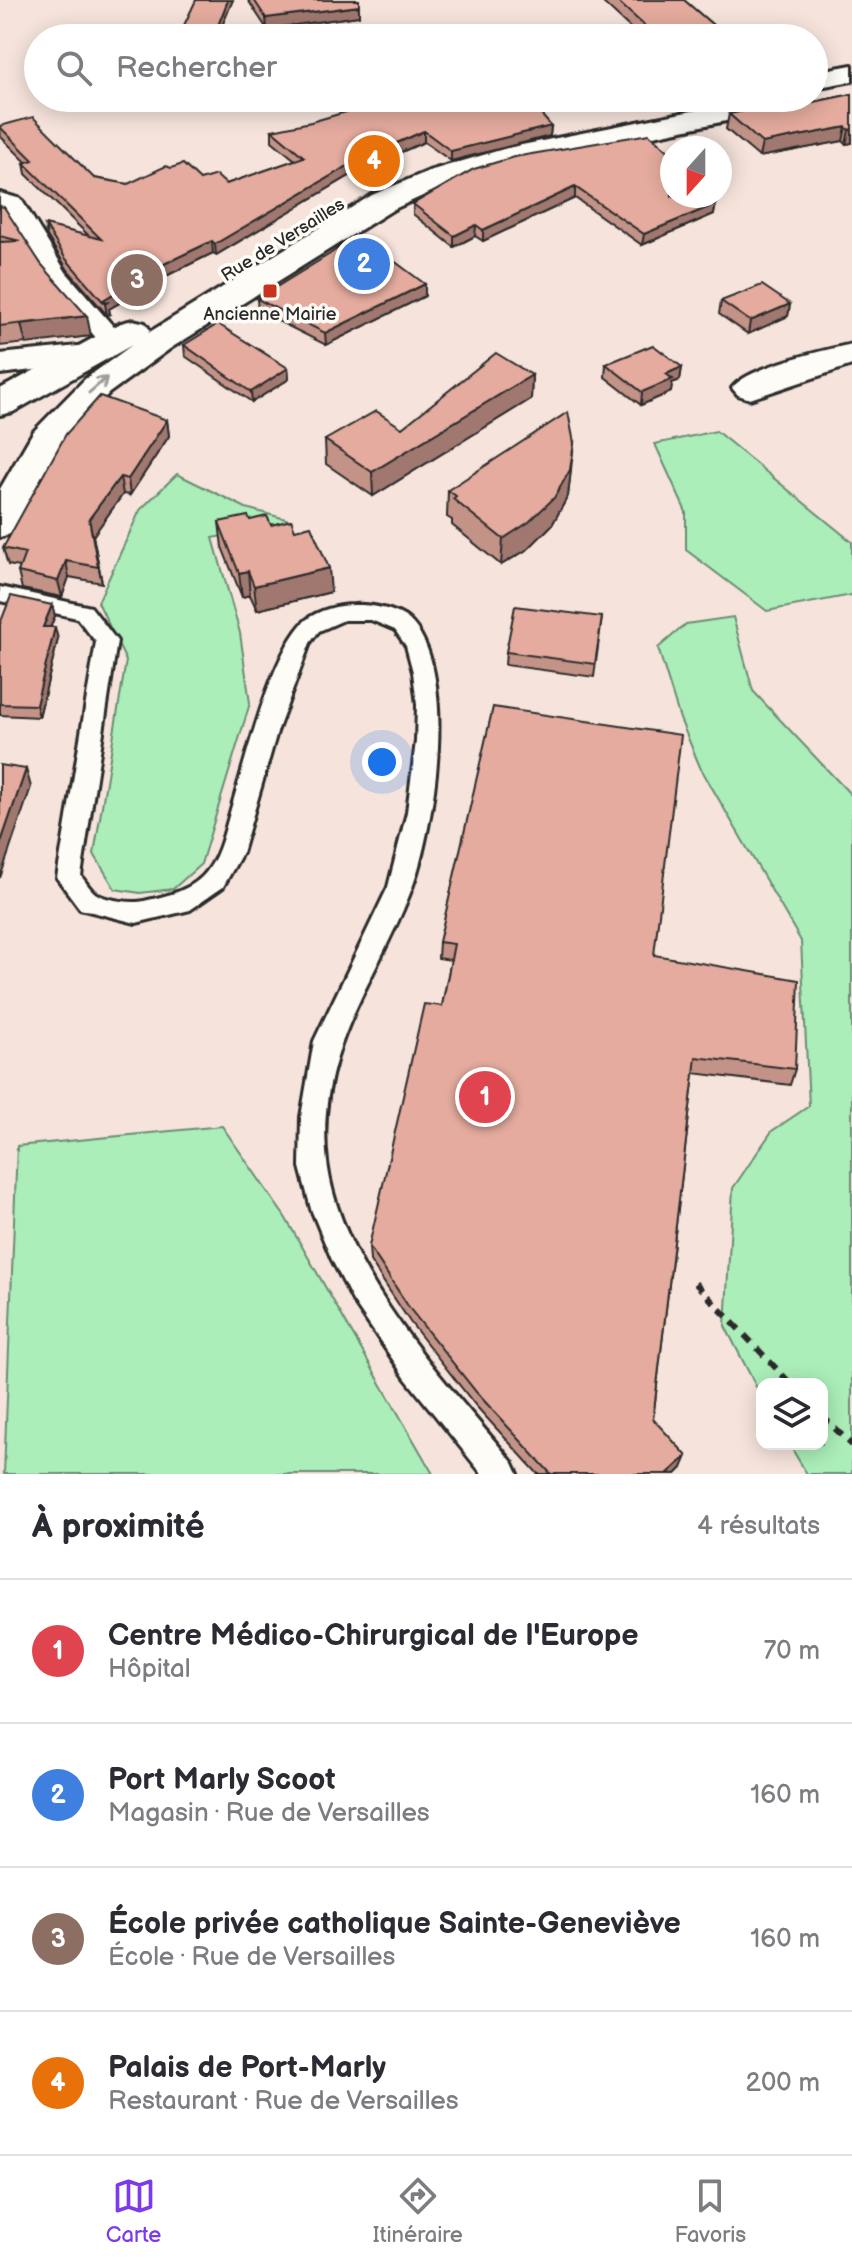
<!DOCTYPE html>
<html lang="fr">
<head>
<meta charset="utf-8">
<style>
	body { margin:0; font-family:"Balsamiq Sans",sans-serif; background:#f2f2f3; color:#2b2b33 }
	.controls { position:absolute; right:24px; bottom:24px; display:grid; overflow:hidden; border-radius:16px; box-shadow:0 4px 20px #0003 }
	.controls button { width:72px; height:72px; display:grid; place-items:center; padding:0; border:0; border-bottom:2px solid #e1e1e2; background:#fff; color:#2b2b33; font:40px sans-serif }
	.compass { position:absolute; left:660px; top:136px; width:72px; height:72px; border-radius:50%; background:#fff; box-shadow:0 4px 20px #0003; rotate:201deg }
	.you { position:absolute; left:382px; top:762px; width:28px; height:28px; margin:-20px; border:6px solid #fff; border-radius:50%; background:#1a73e8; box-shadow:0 0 0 12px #1a73e833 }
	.badge { display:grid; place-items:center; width:52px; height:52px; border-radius:50%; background:#7c3aed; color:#fff; font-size:26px; font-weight:700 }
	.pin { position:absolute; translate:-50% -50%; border:4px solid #fff; box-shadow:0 2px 8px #0006 }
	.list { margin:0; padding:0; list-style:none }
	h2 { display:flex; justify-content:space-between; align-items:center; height:104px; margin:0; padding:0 32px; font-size:34px }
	h2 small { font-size:26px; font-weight:400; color:#7c7c81 }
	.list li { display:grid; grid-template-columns:52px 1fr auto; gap:24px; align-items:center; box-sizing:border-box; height:144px; padding:0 32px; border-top:2px solid #e1e1e2 }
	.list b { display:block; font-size:30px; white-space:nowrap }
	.list p { margin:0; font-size:26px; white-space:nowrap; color:#7c7c81 }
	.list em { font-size:26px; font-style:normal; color:#7c7c81 }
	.icon { flex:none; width:44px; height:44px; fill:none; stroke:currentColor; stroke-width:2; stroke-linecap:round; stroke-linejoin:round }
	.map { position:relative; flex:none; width:852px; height:1474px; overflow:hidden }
	.search { position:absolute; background:#fff; box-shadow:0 4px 20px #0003; left:24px; right:24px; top:24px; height:88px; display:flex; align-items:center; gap:20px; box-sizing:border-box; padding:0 28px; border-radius:44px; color:#7c7c81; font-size:30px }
	.sheet { height:680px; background:#fff }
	nav { display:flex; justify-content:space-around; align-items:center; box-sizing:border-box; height:112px; border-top:2px solid #e1e1e2; background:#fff; font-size:22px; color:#7c7c81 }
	nav a { display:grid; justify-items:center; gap:4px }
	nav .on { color:#7c3aed }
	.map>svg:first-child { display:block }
	.green { fill:#abeeb9; stroke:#6b8c72; stroke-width:2 }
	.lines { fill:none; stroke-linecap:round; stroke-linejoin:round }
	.service-casing { stroke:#2b2b2b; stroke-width:6 }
	.pedestrian-casing { stroke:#2b2b2b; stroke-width:6 }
	.minor-casing { stroke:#2b2b2b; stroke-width:6 }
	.primary-casing { stroke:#2b2b2b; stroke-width:6 }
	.path { stroke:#2b2b2b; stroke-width:6; stroke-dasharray:10 8; stroke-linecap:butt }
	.service { fill:#fdfcf7; fill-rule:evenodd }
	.pedestrian { fill:#fdfcf7; fill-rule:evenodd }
	.minor { fill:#fdfcf7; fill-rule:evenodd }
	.primary { fill:#fdfcf7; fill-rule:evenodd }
	.wall { fill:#c49388; stroke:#2b2b2b; stroke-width:2 }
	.shaded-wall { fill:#a0786f; stroke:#2b2b2b; stroke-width:2 }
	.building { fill:#e4ab9e; stroke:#2b2b2b; stroke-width:2 }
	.oneway { stroke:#9e9e9b }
	.poi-dot { fill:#c8321e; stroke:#fdfcf7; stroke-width:3 }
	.labels { text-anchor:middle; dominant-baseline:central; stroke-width:7; stroke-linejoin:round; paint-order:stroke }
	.far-street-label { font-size:18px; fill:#2b2b2b; stroke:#fdfcf7 }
	.far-poi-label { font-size:18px; fill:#2b2b2b; stroke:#fdfcf7 }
</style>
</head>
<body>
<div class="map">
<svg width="852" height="1474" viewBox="0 0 852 1474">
	<rect width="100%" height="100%" fill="#f6e4dc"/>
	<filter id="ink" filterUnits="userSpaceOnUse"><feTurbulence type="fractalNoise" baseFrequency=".0125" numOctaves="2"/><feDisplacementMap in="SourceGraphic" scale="16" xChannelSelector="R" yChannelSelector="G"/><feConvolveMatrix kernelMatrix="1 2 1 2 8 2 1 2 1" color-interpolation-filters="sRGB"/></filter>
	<g filter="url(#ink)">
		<!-- green -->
		<g class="green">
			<path d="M 716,431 L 852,542 L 852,595 L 767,611 L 686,550 L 686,512 L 655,444 Z"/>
			<path d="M 177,474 L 246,508 L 293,521 L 213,538 L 240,633 L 250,703 L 201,864 L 173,889 L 140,893 L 115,889 L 94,854 L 126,661 L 98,602 L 140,510 Z"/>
			<path d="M 733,617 L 753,691 L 852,796 L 852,1474 L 807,1474 L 789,1444 L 822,1444 L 822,1384 L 762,1384 L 762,1398 L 725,1326 L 733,1188 L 772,1131 L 809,1106 L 801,941 L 700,767 L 680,719 L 658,648 L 686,624 Z"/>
			<path d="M 222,1126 L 285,1217 L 433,1474 L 4,1474 L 17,1146 Z"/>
		</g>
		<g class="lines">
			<!-- service casing -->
			<g class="service-casing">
				<path id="service" d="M 0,587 L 91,607 L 117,641 L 81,876 C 85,881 90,889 95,893 C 105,900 132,904 144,901 C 167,896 194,890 208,870 C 221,852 225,829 231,809 C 245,763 272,650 306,620 C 318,610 339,605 354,605 C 370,604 397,609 409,620 C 460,668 434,828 412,888 C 376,983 314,1052 327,1162 C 341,1273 445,1380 513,1463 L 518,1474 L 482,1474 L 406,1379 L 353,1301 L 332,1260 L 311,1209 L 300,1167 L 301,1117 L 314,1041 L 388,887 L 407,812 L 416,741 L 417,705 L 413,672 L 406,646 L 395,630 L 371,620 L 344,620 L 319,631 L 310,643 L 277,732 L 242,853 L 223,887 L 190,910 L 136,923 L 80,909 L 57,878 L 96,642 L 77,618 L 0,601 Z"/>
			</g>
			<!-- pedestrian casing -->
			<g class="pedestrian-casing">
				<path id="pedestrian" d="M 0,193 L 21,199 L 66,272 L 126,341 L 122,347 L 104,347 L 48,282 L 0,208 Z"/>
			</g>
			<!-- minor casing -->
			<g class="minor-casing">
				<g id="minor">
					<path d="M 852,344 L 852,365 L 750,399 L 738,395 L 732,388 C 747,367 825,350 852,344 Z"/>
					<path d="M 88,345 L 100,348 L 105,355 L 100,362 L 0,374 L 0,354 Z"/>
				</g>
			</g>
			<!-- primary casing -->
			<g class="primary-casing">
				<g id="primary">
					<path d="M 852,65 L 852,81 L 814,88 L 814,72 Z"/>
					<path d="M 757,98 L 813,98 L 809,104 L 799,106 L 513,165 L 451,183 L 394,209 L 171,348 L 109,393 L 61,445 L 14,533 L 0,537 L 0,489 L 33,432 L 85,379 L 132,345 L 13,412 L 0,415 L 0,389 L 121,323 L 133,320 L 145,323 L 150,330 L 148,333 L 372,195 L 429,171 L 507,148 Z"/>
				</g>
			</g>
			<!-- path -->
			<g class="path">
				<path d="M 695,1283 L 791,1384"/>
				<path d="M 822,1416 L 852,1445"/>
			</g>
			<!-- service -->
			<use href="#service" class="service"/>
			<!-- pedestrian -->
			<use href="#pedestrian" class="pedestrian"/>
			<!-- minor -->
			<use href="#minor" class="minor"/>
			<!-- primary -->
			<use href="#primary" class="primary"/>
		</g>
		<!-- wall -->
		<g class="wall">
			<path d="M 248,0 L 359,0 L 359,16 L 267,29 Z"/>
			<path d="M 600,0 L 684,0 L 728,38 L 641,38 Z"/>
			<path d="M 852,94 L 852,143 L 846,144 L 843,141 L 759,157 L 726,129 L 729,114 L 785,108 Z"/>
			<path d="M 0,126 L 94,178 L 128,184 L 200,180 L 226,184 L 295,160 L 272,141 L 272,130 L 551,126 L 550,136 L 451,161 L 424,142 L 358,171 L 216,255 L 213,253 L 168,275 L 109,309 L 110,314 L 107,315 L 68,270 L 47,236 L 45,225 L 89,236 L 26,174 L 24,163 L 26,162 L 1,137 Z"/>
			<path d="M 474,169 L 707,197 L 716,204 L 714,214 L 642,245 L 575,198 L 483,241 L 475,236 L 454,247 L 413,214 L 413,204 Z"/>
			<path d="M 0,206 L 41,264 L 91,336 L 0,346 Z"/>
			<path d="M 425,296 L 326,345 L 258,311 L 257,299 Z"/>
			<path d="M 721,301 L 790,304 L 788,316 L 748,334 L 719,314 Z"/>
			<path d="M 184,345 L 288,368 L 289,379 L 252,402 L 185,356 Z"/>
			<path d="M 606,364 L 682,367 L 680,380 L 672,383 L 671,392 L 641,405 L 605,377 Z"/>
			<path d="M 532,375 L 531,399 L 373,496 L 326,464 L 325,440 L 402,428 Z"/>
			<path d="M 167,420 L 169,436 L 130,495 L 123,494 L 93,536 L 102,583 L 69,577 L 62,597 L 22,589 L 18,572 L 20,567 L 8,565 L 3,548 Z"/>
			<path d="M 571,469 L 568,496 L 552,525 L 528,549 L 501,565 L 452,525 L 452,520 L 447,517 L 448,490 Z"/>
			<path d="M 250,520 L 295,530 L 331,592 L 257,610 L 250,595 L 242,597 L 222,547 L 219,522 Z"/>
			<path d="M 52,605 L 55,616 L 50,627 L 58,639 L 39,717 L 0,715 L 0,624 Z"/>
			<path d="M 602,617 L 594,677 L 505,665 L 506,652 Z"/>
			<path d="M 439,942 L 654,955 L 795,1069 L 790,1085 L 694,1073 L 653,1419 L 682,1468 L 676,1474 L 538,1474 L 476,1406 L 410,1322 L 370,1261 L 369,1246 L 442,1006 L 451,960 L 438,958 Z"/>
		</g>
		<!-- shaded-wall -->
		<g class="shaded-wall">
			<path d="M 228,0 L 233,0 L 217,38 L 213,38 Z"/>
			<path d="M 359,6 L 359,16 L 267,29 L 266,18 Z"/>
			<path d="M 551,126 L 550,136 L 451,161 L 451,151 Z"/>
			<path d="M 846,127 L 843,141 L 759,157 L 762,143 Z"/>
			<path d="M 852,129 L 852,143 L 846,144 L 849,130 Z"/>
			<path d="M 424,131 L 424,142 L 358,171 L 216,255 L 215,244 L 358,160 Z"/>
			<path d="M 575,187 L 575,198 L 483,241 L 483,230 Z"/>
			<path d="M 716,204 L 714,214 L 642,245 L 644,234 Z"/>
			<path d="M 476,225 L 475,236 L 454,247 L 454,236 Z"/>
			<path d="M 212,241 L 213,253 L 168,275 L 109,309 L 110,314 L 107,315 L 105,304 L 103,300 L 166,263 Z"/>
			<path d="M 425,284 L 425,296 L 326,345 L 325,333 Z"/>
			<path d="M 790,304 L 788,316 L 748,334 L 750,321 Z"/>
			<path d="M 87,316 L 91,336 L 26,344 L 21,324 Z"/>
			<path d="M 682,367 L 680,380 L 672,383 L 671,392 L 641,405 L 642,392 L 666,374 Z"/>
			<path d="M 288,368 L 289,379 L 252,402 L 251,392 Z"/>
			<path d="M 532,375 L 531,399 L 373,496 L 372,472 Z"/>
			<path d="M 167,420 L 169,436 L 130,495 L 128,479 Z"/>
			<path d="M 574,443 L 568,496 L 552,525 L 528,549 L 501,565 L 503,539 Z"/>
			<path d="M 120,477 L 123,494 L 93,536 L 102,583 L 89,519 Z"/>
			<path d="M 66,561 L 69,577 L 62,597 L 58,581 Z"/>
			<path d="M 329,568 L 331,592 L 257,610 L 254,586 Z"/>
			<path d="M 248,571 L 250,595 L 242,597 L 239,573 Z"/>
			<path d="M 52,605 L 55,616 L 46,638 L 43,627 Z"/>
			<path d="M 55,627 L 58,639 L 39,717 L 36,705 Z"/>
			<path d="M 26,769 L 31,787 L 0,878 L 0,845 Z"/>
			<path d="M 687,1456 L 682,1468 L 676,1474 L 667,1474 Z"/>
		</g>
		<!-- building -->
		<g class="building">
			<path d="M 196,0 L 228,0 L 213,38 L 178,38 Z"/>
			<path d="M 254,0 L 359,0 L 359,6 L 266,18 Z"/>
			<path d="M 616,0 L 684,0 L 728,38 L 658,38 Z"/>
			<path d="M 852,94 L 852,129 L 849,130 L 846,127 L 762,143 L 729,114 L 781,104 L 785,108 Z"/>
			<path d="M 395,98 L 527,98 L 551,126 L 451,151 L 424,131 L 358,160 L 215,244 L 212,241 L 166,263 L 103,300 L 108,302 L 105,304 L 66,259 L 45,225 L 101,239 L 24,163 L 33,160 L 0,127 L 0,126 L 33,117 L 94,178 L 128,184 L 166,166 L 171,168 L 183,164 L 200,180 L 216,175 L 226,184 L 304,157 L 272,130 L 311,122 Z"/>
			<path d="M 649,134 L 672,154 L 672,196 L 706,196 L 716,204 L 644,234 L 575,187 L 483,230 L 476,225 L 454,236 L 413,204 L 474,169 L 514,157 Z"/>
			<path d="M 0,206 L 4,207 L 41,264 L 87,316 L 0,326 L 0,242 L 20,241 L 0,236 Z"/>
			<path d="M 355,236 L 370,248 L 374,246 L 425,284 L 325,333 L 257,299 L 330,254 Z"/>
			<path d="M 762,285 L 790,304 L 750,321 L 721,301 Z"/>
			<path d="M 218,324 L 288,368 L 251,392 L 184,345 Z"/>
			<path d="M 653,345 L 682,367 L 666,374 L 673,379 L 642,392 L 606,364 Z"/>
			<path d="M 496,353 L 532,375 L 372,472 L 325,440 L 376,411 L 402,428 Z"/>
			<path d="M 100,396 L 167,420 L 128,479 L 120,477 L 89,519 L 98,567 L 66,561 L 58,581 L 18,572 L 25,553 L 3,548 L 66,434 Z"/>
			<path d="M 568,412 L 574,443 L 570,470 L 554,498 L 529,522 L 503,539 L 453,499 L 456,496 L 448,490 Z"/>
			<path d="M 248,516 L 250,520 L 267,516 L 271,525 L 291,520 L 295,530 L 311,526 L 329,568 L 254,586 L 248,571 L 239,573 L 219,522 Z"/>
			<path d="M 11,596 L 52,605 L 43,627 L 55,627 L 36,705 L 0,704 L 0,624 Z"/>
			<path d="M 515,606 L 602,617 L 595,664 L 506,652 Z"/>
			<path d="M 493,707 L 681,735 L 654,955 L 799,980 L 795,1069 L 696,1057 L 653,1419 L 687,1456 L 667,1474 L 551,1474 L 477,1393 L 410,1309 L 369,1246 L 424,1004 L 442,1006 L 454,944 L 439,942 Z"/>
			<path d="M 0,765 L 26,769 L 0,845 Z"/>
		</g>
		<!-- one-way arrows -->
		<defs><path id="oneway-shaft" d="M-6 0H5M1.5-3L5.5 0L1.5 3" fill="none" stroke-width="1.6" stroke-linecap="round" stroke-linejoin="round" transform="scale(2)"/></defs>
		<use class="oneway" href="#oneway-shaft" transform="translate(98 385) rotate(-41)"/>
	</g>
	<!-- markers -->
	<rect class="poi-dot" x="262" y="283" width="16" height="16" rx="4"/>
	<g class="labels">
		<!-- far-street labels -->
		<g class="far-street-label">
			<text transform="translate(283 240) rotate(-32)">Rue de Versailles</text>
		</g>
		<!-- far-poi labels -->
		<g class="far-poi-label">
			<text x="270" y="314">Ancienne Mairie</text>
		</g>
	</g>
</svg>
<div class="controls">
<button><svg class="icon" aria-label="layers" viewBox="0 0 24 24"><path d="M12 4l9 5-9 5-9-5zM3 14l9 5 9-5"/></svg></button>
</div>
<svg class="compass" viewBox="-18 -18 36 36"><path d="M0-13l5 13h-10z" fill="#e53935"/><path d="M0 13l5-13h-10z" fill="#7c7c81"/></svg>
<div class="you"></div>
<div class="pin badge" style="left:485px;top:1097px;background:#e0444e">1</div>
<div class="pin badge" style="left:364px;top:264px;background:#3f7fe0">2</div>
<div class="pin badge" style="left:137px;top:280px;background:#8d6e63">3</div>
<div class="pin badge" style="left:374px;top:161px;background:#e8710a">4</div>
<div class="search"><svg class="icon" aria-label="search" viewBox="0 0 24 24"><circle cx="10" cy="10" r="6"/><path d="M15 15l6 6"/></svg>Rechercher</div>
</div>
<section class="sheet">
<h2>À proximité<small>4 résultats</small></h2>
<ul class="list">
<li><span class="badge" style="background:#e0444e">1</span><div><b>Centre Médico-Chirurgical de l'Europe</b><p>Hôpital</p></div><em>70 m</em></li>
<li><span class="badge" style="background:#3f7fe0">2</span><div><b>Port Marly Scoot</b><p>Magasin · Rue de Versailles</p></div><em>160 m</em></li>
<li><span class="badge" style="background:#8d6e63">3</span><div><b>École privée catholique Sainte-Geneviève</b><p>École · Rue de Versailles</p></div><em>160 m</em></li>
<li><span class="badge" style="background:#e8710a">4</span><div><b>Palais de Port-Marly</b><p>Restaurant · Rue de Versailles</p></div><em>200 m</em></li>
</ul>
</section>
<nav>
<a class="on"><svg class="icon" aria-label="map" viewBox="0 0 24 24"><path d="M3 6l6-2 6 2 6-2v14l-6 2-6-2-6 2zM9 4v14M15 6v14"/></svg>Carte</a>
<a><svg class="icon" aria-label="directions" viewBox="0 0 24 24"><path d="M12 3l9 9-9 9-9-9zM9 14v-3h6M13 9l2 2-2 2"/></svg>Itinéraire</a>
<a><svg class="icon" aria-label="saved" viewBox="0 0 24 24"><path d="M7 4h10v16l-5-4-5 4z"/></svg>Favoris</a>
</nav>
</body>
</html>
